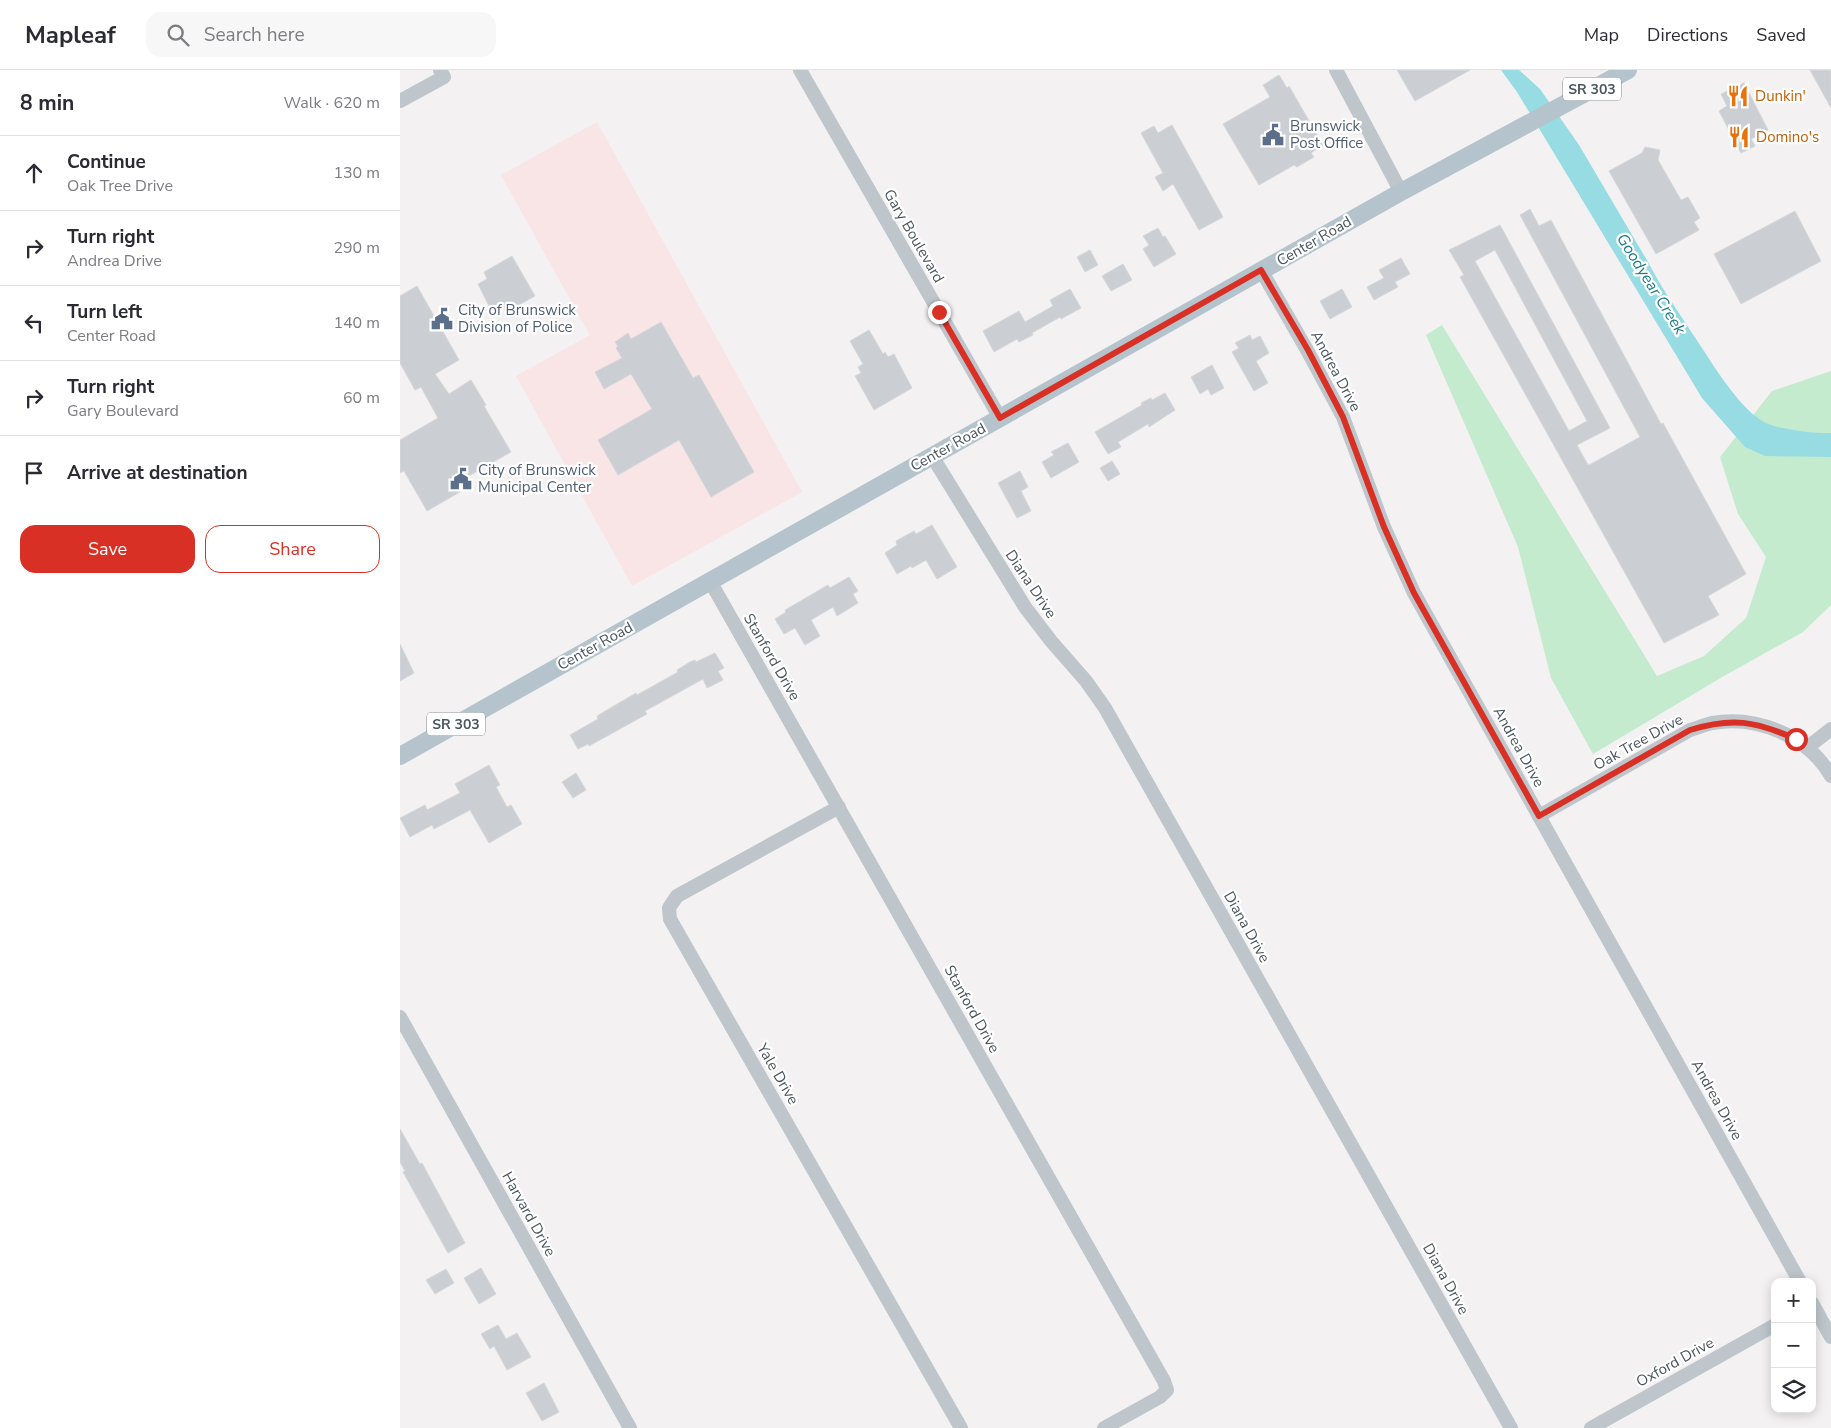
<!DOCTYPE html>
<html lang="en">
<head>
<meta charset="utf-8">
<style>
	body { margin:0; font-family:"Nunito Sans",sans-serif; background:#f7f7f7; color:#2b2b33 }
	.controls { position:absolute; right:15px; bottom:15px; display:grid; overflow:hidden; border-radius:10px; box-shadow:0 2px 12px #0003 }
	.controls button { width:45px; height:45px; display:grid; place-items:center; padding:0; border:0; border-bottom:1px solid #e1e1e2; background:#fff; color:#2b2b33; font:25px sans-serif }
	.stop { position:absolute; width:15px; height:15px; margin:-11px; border:4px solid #d93025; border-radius:50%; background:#fff }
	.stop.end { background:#d93025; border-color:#fff; box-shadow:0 1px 5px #0008 }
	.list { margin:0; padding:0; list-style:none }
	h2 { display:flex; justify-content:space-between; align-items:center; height:65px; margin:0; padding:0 20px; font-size:21px }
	h2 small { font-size:16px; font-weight:400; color:#7c7c81 }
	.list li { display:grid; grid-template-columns:32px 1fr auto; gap:15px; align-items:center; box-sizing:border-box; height:75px; padding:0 20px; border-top:1px solid #e1e1e2 }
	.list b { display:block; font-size:19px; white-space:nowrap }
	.list p { margin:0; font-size:16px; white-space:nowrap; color:#7c7c81 }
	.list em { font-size:16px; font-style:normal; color:#7c7c81 }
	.actions { display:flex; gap:10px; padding:15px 20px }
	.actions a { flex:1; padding:11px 0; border:1px solid #d93025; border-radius:15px; text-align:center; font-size:18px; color:#d93025 }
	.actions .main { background:#d93025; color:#fff }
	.icon { flex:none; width:28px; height:28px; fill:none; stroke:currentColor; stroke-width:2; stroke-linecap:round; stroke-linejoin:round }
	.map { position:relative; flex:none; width:1431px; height:1358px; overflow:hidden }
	header { display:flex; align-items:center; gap:30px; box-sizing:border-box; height:70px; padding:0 25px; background:#fff; border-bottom:1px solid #e1e1e2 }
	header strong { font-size:24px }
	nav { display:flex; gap:28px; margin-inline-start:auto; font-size:18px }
	.search { width:350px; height:45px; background:#f7f7f7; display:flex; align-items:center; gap:12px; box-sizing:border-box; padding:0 18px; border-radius:15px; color:#7c7c81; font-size:19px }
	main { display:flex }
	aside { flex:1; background:#fff }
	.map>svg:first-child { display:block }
	.medical { fill:#f9e5e5 }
	.green { fill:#c5ebcf }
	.water { fill:#97dbe3 }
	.building { fill:#cbced2; stroke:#d5d8db; fill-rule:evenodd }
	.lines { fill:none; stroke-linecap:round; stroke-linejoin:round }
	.minor { stroke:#bec6cc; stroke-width:14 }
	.major { stroke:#b4c3cc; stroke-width:18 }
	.route { stroke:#d93025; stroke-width:6 }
	.labels { text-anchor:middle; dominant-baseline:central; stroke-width:4.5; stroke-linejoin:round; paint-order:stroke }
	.shield { fill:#fff; stroke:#80898d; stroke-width:1 }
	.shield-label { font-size:14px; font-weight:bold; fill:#4a565c }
	.food-label { font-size:15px; fill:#c56008; stroke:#fff; text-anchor:start }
	.service-label { font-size:15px; fill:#4e5e75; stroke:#fff; text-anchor:start }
	.street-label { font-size:15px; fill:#4a565c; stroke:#fff }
	.water-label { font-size:16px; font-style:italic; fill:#1a7d88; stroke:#fff }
</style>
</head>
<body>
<header>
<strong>Mapleaf</strong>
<div class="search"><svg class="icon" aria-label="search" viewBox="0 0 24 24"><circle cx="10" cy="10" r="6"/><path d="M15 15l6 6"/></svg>Search here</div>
<nav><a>Map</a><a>Directions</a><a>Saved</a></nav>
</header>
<main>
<aside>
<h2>8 min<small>Walk · 620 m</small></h2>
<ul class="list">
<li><svg class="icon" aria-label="ahead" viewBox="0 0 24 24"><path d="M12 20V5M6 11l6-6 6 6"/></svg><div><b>Continue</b><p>Oak Tree Drive</p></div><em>130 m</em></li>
<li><svg class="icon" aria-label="right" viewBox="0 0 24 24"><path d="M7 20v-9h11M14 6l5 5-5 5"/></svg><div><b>Turn right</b><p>Andrea Drive</p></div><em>290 m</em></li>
<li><svg class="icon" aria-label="left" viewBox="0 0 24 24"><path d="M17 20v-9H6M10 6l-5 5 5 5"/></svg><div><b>Turn left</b><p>Center Road</p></div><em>140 m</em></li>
<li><svg class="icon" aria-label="right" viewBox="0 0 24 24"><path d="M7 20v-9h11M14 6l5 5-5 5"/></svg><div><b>Turn right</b><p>Gary Boulevard</p></div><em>60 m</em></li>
<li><svg class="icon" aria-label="arrive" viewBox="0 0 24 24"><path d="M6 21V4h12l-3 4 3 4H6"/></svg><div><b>Arrive at destination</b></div></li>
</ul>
<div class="actions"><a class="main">Save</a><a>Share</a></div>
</aside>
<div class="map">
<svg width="1431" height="1358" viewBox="0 0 1431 1358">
	<rect width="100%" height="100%" fill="#f3f1f1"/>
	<!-- medical -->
	<path class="medical" d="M 197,52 L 402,422 L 232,516 L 116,306 L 190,265 L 101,105 Z"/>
	<!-- green -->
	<path class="green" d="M 1042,255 L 1257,606 L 1304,586 L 1346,548 L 1366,487 L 1338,444 L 1320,387 L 1372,321 L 1431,301 L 1431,535 L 1403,562 L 1324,606 L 1193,684 L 1151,608 L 1118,477 L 1026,265 Z"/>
	<!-- water -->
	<path class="water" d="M 1101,0 L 1119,0 L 1140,19 L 1179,75 L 1248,192 C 1261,217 1277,240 1292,263 C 1310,289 1337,337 1364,352 C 1376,359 1417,364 1431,363 L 1431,387 L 1365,386 L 1345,377 L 1302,328 L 1117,22 Z"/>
	<!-- building -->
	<g class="building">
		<path d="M 997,0 L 1070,0 L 1015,31 Z"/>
		<path d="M 1410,0 L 1431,0 L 1431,38 Z"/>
		<path d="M 879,5 L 887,18 L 889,16 L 923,75 L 911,83 L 914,87 L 897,97 L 894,95 L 859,115 L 823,54 L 870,27 L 863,15 Z"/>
		<path d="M 1344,13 L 1368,60 L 1351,69 L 1355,76 L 1341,83 L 1319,41 L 1327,36 L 1321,24 Z"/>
		<path d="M 772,55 L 823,147 L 799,160 L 773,114 L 763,121 L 755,107 L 763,103 L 741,63 L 754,56 L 758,63 Z"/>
		<path d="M 1245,77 L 1260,80 L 1258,90 L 1281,130 L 1288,127 L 1300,148 L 1294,152 L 1299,160 L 1256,184 L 1209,101 L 1242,83 Z"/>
		<path d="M 1130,139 L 1139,156 L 1151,150 L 1261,354 L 1263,353 L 1346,504 L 1308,526 L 1319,545 L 1264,573 L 1060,207 L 1064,205 L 1049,180 L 1100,155 L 1210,358 L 1177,375 L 1188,395 L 1191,394 L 1240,367 L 1120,145 ZM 1095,180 L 1187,351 L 1169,361 L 1075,191 Z"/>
		<path d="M 1395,141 L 1421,191 L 1341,234 L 1314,184 Z"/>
		<path d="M 758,158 L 763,167 L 765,166 L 776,184 L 754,197 L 743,179 L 749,175 L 743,166 Z"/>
		<path d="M 690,180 L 698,195 L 685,202 L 677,187 Z"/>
		<path d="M 112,186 L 135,226 L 106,242 L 101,235 L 96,238 L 89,236 L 78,214 L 87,209 L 84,202 Z"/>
		<path d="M 1001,188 L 1010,204 L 995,212 L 998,217 L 974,230 L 967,217 L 984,208 L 979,200 Z"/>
		<path d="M 723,194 L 732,210 L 711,221 L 702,206 Z"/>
		<path d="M 17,216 L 59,290 L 35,304 L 49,324 L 71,310 L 86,335 L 84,336 L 111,382 L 60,411 L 65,419 L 27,441 L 4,401 L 0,403 L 0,370 L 38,348 L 21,317 L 15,320 L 0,293 L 0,226 Z"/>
		<path d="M 670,219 L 681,238 L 661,249 L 660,247 L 632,263 L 633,265 L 619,272 L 617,269 L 594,282 L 583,261 L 619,241 L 625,252 L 653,236 L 650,230 Z"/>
		<path d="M 942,219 L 952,237 L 930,249 L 920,231 Z"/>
		<path d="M 261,252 L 293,308 L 299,305 L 354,402 L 311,427 L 279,370 L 218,405 L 198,370 L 252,339 L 231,304 L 204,319 L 195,302 L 222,288 L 216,278 L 218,276 L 215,272 L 228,263 L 231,269 Z"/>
		<path d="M 469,260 L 483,284 L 485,282 L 488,287 L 494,284 L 512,318 L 474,340 L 455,306 L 461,303 L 458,297 L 463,294 L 450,271 Z"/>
		<path d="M 850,265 L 852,270 L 860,266 L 869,283 L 856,291 L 868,313 L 854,321 L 832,282 L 839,278 L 835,273 Z"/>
		<path d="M 812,295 L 824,318 L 811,325 L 808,319 L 800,324 L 791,307 Z"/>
		<path d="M 765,323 L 775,340 L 749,357 L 748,354 L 718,372 L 721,377 L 708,384 L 695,362 L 742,335 L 741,333 L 751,328 L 752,330 Z"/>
		<path d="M 668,373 L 679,392 L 651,408 L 642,392 L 654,385 L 651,382 Z"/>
		<path d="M 712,391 L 720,404 L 708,411 L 700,398 Z"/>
		<path d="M 620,401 L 628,417 L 621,421 L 631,441 L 617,448 L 598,413 Z"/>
		<path d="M 532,455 L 557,497 L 537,509 L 526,490 L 512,498 L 511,496 L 497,504 L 485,483 L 497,475 L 496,471 L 514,461 L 516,464 Z"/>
		<path d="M 449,507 L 458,521 L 453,524 L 458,533 L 437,546 L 433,537 L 411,550 L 420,566 L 405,575 L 395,558 L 384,564 L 375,549 L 386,542 L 385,540 L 428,515 L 430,518 Z"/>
		<path d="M 0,574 L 14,603 L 0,611 Z"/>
		<path d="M 315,583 L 324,598 L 318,601 L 323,610 L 307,618 L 303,609 L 245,641 L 247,644 L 189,676 L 188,674 L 178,679 L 170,665 L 198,649 L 197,646 L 207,640 L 236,623 L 237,625 L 278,602 L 277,600 L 290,592 L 295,590 L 296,592 Z"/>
		<path d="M 89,695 L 100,715 L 96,717 L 107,737 L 111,735 L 122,754 L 89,773 L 70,740 L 34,759 L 32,755 L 10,767 L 0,748 L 25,735 L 27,740 L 60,723 L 55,714 Z"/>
		<path d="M 176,703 L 186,720 L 173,728 L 162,712 Z"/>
		<path d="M 0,1059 L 20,1094 L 22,1093 L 65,1173 L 48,1183 L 3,1102 L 5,1101 L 0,1092 Z"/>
		<path d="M 81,1198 L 96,1224 L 79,1234 L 64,1208 Z"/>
		<path d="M 46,1199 L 54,1213 L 35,1224 L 26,1210 Z"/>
		<path d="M 98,1255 L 106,1269 L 117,1263 L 131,1287 L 107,1300 L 94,1276 L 90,1279 L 81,1264 Z"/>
		<path d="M 144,1313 L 159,1342 L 142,1351 L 126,1323 Z"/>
	</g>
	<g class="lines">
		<!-- minor -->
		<g class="minor">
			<path d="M 400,0 L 600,348"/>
			<path d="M 936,0 L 1001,122"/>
			<path d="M 0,31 L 44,7 L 40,0"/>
			<path d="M 861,200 L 907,280 L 943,347 L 984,457 L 1014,523 L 1400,1212"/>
			<path d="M 532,386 L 625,537 L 651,571 L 686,611 L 705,638 L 1111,1358"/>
			<path d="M 310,511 L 764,1311 L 767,1320 L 760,1327 L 704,1358"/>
			<path d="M 1408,677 L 1431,659"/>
			<path d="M 439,737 L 277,826 L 269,838 L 270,849 L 561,1358"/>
			<path d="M 1139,746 L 1290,660 C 1297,658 1304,655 1312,653 C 1357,645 1408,666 1431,706"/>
			<path d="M 0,947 L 230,1358"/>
			<path d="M 1412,1233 L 1431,1267"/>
			<path d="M 1191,1358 L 1375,1255"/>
		</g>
		<!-- major -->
		<path class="major" d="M 0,686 L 1001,122 L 1228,0"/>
	</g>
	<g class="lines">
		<!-- route -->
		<path class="route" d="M 539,242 L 600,348 L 861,200 L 908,280 L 943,347 L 984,457 L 1014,523 L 1139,746 L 1290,660 C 1332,647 1355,651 1396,669"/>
	</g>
	<!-- icons -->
	<defs>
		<g id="restaurant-bare" transform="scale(1.725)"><path d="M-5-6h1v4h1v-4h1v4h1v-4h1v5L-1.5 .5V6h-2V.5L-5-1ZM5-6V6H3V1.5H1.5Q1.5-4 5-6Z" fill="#e8710a" stroke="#fff" stroke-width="2.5" paint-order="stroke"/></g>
		<g id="civic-bare" transform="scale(1.725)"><path d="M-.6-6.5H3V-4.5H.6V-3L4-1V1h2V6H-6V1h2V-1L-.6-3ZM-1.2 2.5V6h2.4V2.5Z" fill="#5c6f8a" stroke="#fff" stroke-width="2.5" paint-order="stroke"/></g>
	</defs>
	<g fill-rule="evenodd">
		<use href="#restaurant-bare" x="1338" y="26"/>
		<use href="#civic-bare" x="873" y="65"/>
		<use href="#restaurant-bare" x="1339" y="67"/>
		<use href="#civic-bare" x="42" y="249"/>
		<use href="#civic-bare" x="61" y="409"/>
	</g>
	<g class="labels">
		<!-- shield labels -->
		<g class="shield">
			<rect x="1163" y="7.5" width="58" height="23" rx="4"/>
			<rect x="27" y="642.5" width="58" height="23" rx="4"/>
		</g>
		<g class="shield-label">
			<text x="1192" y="19">SR 303</text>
			<text x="56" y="654">SR 303</text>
		</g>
		<!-- food labels -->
		<g class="food-label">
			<text x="1355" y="26">Dunkin'</text>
			<text x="1356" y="67">Domino's</text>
		</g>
		<!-- service labels -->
		<g class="service-label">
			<text x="890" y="56">Brunswick<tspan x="890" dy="17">Post Office</tspan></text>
			<text x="58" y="240">City of Brunswick<tspan x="58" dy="17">Division of Police</tspan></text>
			<text x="78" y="400">City of Brunswick<tspan x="78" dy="17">Municipal Center</tspan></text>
		</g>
		<!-- street labels -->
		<g class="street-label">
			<text transform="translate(514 166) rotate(60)">Gary Boulevard</text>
			<text transform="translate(914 171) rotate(-30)">Center Road</text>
			<text transform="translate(936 301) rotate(62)">Andrea Drive</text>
			<text transform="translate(548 377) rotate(-29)">Center Road</text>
			<text transform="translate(631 514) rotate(56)">Diana Drive</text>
			<text transform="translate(195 576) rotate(-29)">Center Road</text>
			<text transform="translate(372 587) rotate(60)">Stanford Drive</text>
			<text transform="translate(1238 672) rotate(-29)">Oak Tree Drive</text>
			<text transform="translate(1119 677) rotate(61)">Andrea Drive</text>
			<text transform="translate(847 857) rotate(61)">Diana Drive</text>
			<text transform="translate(572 939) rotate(61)">Stanford Drive</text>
			<text transform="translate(378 1004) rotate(60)">Yale Drive</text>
			<text transform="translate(1317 1030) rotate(61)">Andrea Drive</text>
			<text transform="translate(129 1144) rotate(61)">Harvard Drive</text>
			<text transform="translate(1046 1209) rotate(61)">Diana Drive</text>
			<text transform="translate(1275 1292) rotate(-29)">Oxford Drive</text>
		</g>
		<!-- water labels -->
		<g class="water-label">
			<text transform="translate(1251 214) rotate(58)">Goodyear Creek</text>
		</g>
	</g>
</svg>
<div class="controls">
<button>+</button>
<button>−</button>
<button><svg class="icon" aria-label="layers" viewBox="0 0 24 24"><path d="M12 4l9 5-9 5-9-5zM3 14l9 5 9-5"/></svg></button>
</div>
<div class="stop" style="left:1396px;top:669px"></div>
<div class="stop end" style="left:539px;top:242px"></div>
</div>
</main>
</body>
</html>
